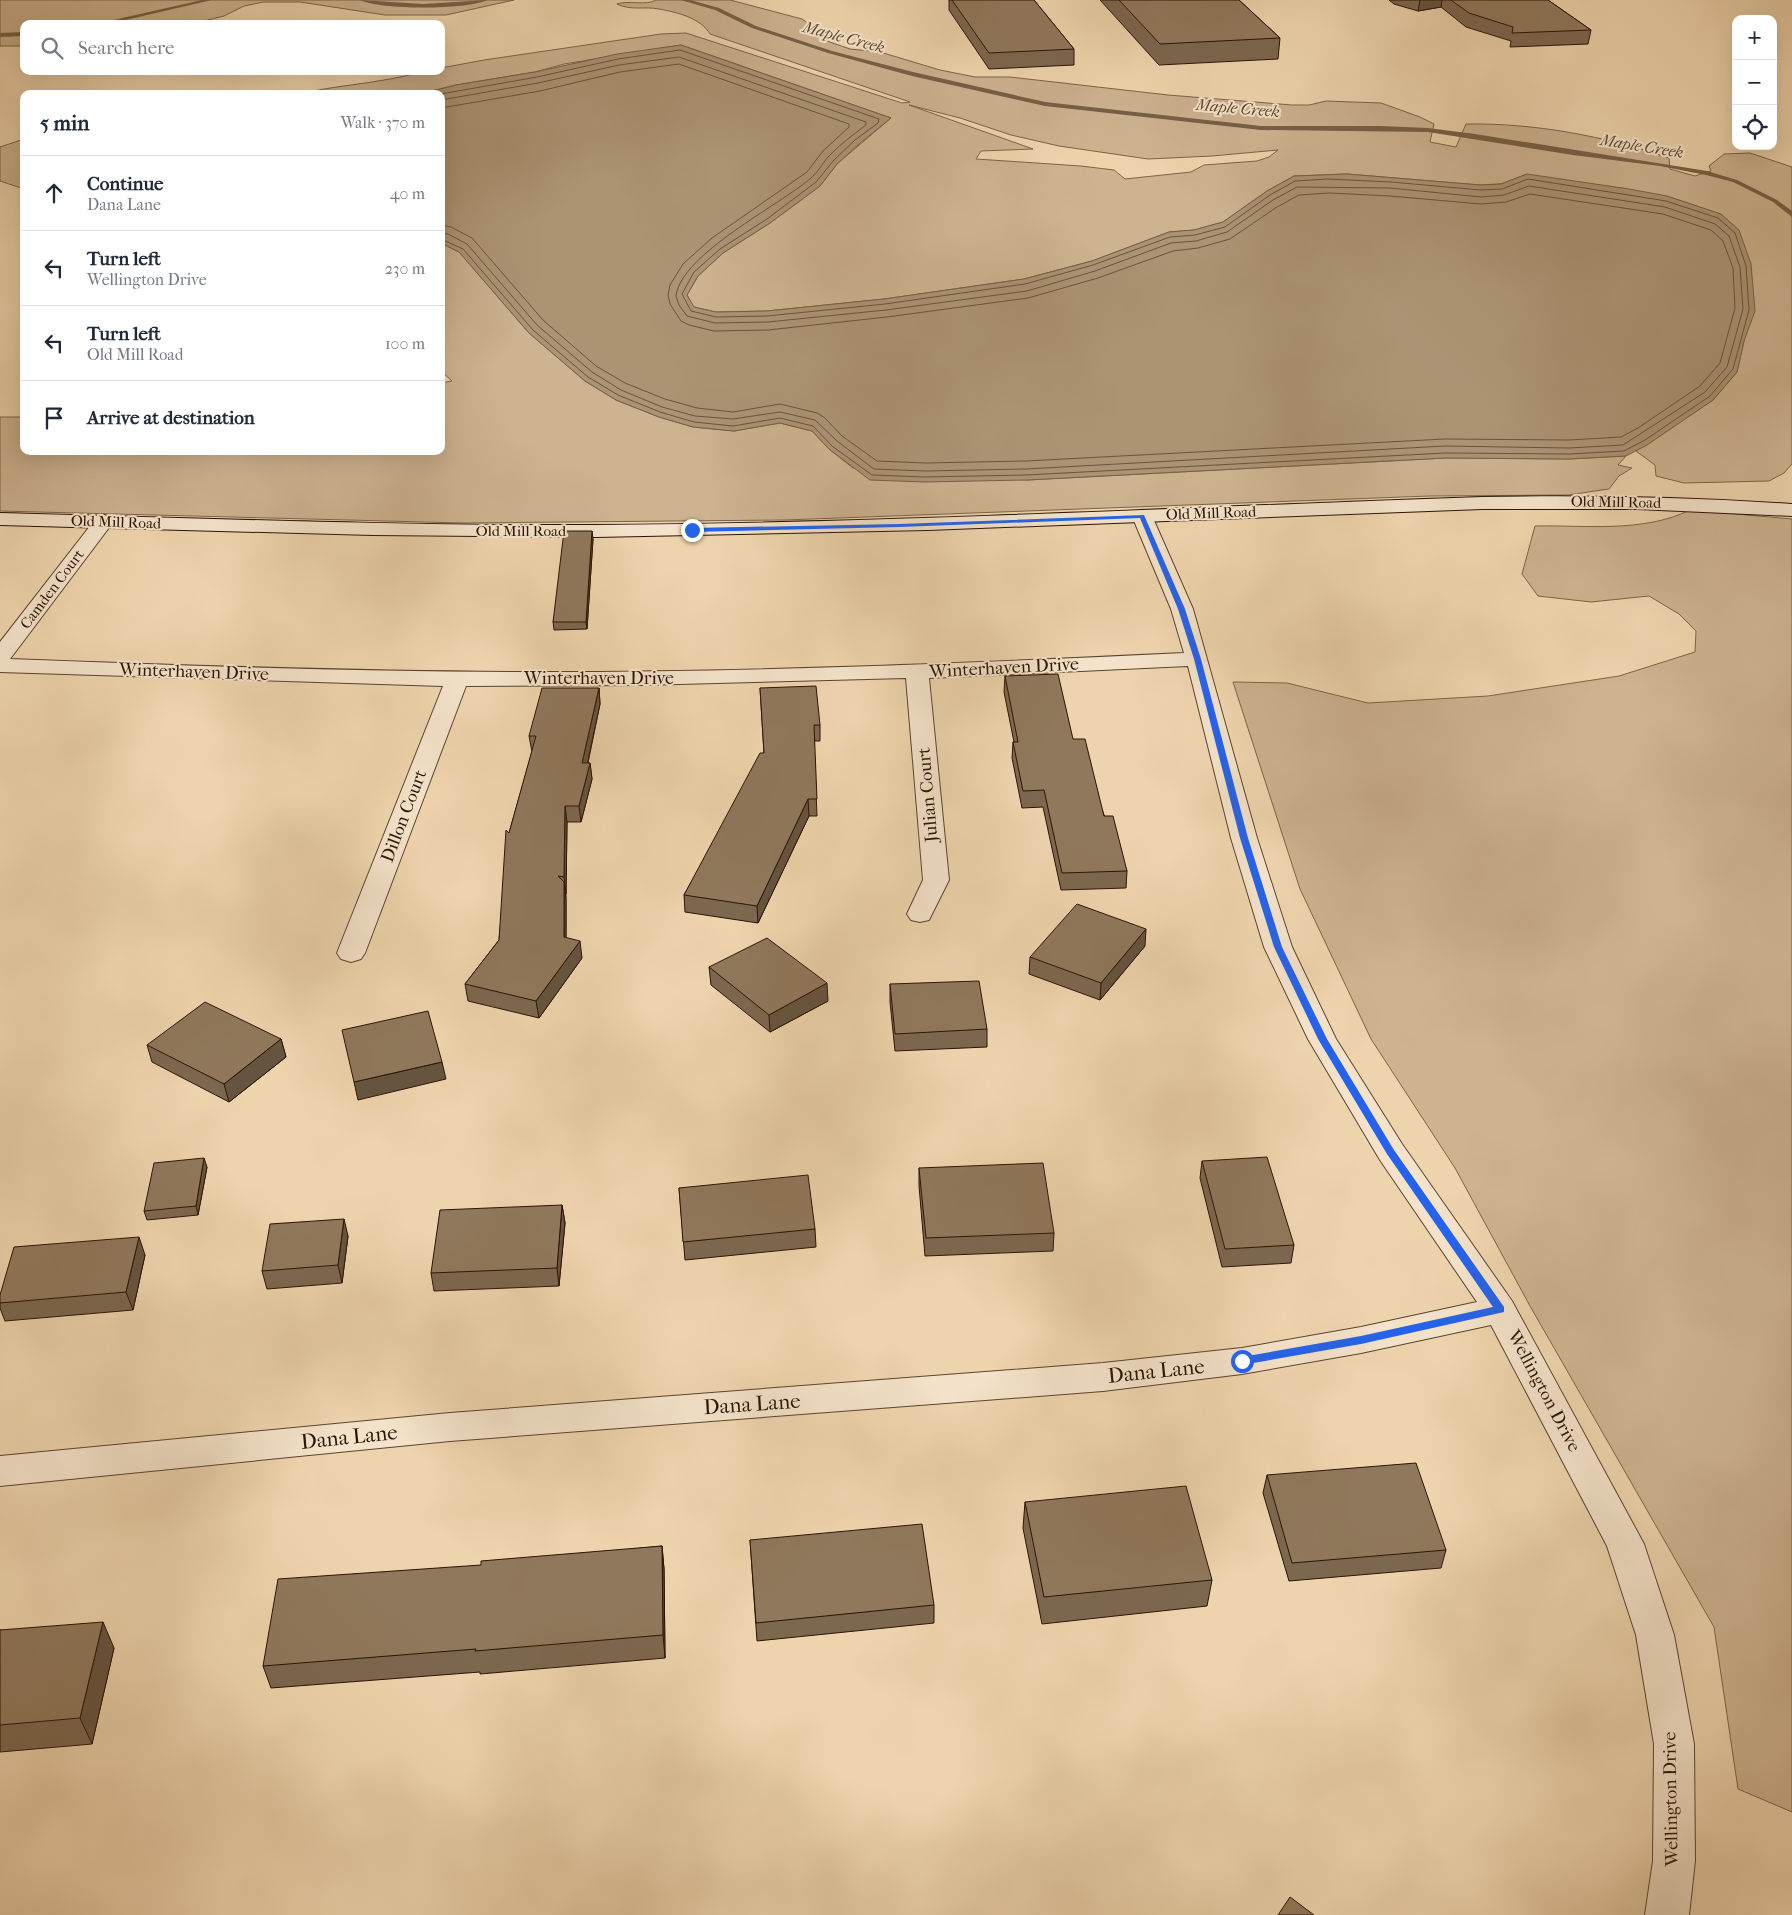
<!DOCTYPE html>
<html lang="en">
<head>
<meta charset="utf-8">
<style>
	body { margin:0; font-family:"IM FELL French Canon",serif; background:#f2f2f3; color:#1f2937 }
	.controls { position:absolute; right:15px; top:15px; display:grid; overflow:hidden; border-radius:10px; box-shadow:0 5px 20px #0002 }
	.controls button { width:45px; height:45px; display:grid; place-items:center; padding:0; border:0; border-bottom:1px solid #e0e1e3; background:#fff; color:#1f2937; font:25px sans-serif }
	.stop { position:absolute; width:15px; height:15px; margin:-11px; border:4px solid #2563eb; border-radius:50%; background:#fff }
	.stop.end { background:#2563eb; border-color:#fff; box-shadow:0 1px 5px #0008 }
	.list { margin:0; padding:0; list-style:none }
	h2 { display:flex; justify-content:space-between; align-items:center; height:65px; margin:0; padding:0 20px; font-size:21px }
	h2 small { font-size:16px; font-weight:400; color:#747a83 }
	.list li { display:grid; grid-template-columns:32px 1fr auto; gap:15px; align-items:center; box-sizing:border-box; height:75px; padding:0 20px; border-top:1px solid #e0e1e3 }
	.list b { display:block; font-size:19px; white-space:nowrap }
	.list p { margin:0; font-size:16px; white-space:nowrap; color:#747a83 }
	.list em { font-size:16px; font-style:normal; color:#747a83 }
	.icon { flex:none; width:28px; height:28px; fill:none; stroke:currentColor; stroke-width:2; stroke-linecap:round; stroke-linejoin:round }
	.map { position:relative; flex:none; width:1792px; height:1915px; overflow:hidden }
	.search { position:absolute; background:#fff; box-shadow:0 5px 20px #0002; left:20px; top:20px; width:425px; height:55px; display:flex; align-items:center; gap:12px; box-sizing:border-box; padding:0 18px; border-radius:10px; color:#747a83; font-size:19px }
	.panel { position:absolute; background:#fff; box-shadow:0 5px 20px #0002; left:20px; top:90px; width:425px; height:365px; border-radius:10px }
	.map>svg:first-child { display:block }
	.green { fill:#cdb390; stroke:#7c644a; fill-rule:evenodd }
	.water { fill:#ab9374; stroke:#776047 }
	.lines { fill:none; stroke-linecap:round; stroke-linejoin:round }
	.shore { stroke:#6a543c; stroke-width:1 }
	.stream { fill:#776047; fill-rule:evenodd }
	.street-casing { stroke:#5b442e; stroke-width:2 }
	.secondary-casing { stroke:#2a1404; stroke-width:2 }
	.street { fill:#f4e3ca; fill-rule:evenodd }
	.secondary { fill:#f4e3ca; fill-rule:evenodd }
	.wall { fill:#7c674f; stroke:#2a1404 }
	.shaded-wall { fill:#655440; stroke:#2a1404 }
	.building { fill:#90785c; stroke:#2a1404 }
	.route { fill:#2563eb }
	.labels { text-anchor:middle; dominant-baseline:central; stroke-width:4; stroke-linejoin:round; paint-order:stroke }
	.far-street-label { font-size:15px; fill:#2a1404; stroke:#f4e3ca }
	.far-water-label { font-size:16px; font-style:italic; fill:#5e4731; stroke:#f4e3ca }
	.street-label { font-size:18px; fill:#2a1404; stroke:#f4e3ca }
	.near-street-label { font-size:21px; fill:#2a1404; stroke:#f4e3ca }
</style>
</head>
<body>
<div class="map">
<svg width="1792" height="1915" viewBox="0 0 1792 1915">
	<rect width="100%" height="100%" fill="#eed4ad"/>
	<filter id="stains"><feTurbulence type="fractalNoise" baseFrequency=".004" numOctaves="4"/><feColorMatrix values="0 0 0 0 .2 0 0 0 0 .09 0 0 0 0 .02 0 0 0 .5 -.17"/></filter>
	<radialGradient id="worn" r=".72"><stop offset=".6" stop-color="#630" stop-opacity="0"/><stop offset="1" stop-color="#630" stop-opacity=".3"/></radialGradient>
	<!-- green -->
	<g class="green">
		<path d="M 0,0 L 514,0 L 446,15 L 385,15 L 300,2 L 264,2 L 244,6 L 224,16 L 192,24 L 24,24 L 24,46 L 0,46 Z"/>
		<path d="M 656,0 L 730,0 L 802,19 L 816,29 L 824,40 L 850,49 L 880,52 L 940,70 L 975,77 L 1010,77 L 1168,95 L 1292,105 L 1309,105 L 1326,101 L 1381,103 L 1420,117 L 1434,124 L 1430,142 L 1456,147 L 1466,124 C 1535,123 1604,136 1669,158 L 1670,169 L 1695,176 L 1711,171 L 1709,166 L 1724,154 L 1750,153 L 1792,167 L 1792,464 L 1784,473 L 1769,481 L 1684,483 L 1656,476 L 1655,465 L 1636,451 L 1713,400 L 1737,372 L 1744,341 L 1527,174 L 1501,184 L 1480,185 L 1347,174 L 1294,176 L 1267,191 L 1223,222 L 1194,230 L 1169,232 L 1092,261 L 1024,279 L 884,299 L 767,311 L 716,312 L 693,307 L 687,295 L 698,276 L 723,253 L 770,223 L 820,186 L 837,164 L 891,118 L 681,45 L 564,64 L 535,72 L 456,85 L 420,94 L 300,94 C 328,87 356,85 384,80 C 403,77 422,71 441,71 L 441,68 L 484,60 L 661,34 L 686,33 L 902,103 L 910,102 L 710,34 C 701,18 676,12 659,9 C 644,6 631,11 617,4 C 627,0 647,6 656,0 ZM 909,105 L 960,118 L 1011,135 L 1059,146 L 1148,159 L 1212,156 L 1278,150 L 1269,157 L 1257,161 L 1204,165 L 1191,172 L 1125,179 L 1114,170 L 1081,166 L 976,159 L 981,151 L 1033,149 Z"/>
		<path d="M 24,139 L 24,189 L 0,181 L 0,147 Z"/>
		<path d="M 441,243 L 459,252 L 529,333 L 585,381 L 616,400 L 659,417 L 693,427 L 734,431 L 780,423 L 812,431 L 829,449 L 853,468 L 1027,480 L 1446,458 L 1569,459 L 1626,456 L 1618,465 L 1632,468 L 1619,476 L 1609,489 L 1568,495 L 1430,496 L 785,520 L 463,523 L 0,511 L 0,417 L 24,417 L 24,451 L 441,451 L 441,383 L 452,381 L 441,371 Z"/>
		<path d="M 1690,510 L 1792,519 L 1792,1812 L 1738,1789 L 1714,1627 L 1530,1306 L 1455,1168 L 1371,1039 L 1300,889 L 1233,682 L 1287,683 L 1368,703 L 1488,696 L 1619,676 L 1695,652 L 1696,631 L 1679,614 L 1649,596 L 1591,602 L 1538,596 L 1522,574 L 1535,526 C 1586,525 1643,533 1690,510 Z"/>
	</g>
	<!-- water -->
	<path class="water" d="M 681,45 L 891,118 L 859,144 L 837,164 L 820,186 L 770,223 L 723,253 L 698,276 L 687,295 L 694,307 L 716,312 L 767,311 L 884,299 L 1024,279 L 1092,261 L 1169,232 L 1194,230 L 1223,222 L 1267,191 L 1294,176 L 1347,174 L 1480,185 L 1501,184 L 1527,174 L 1629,189 L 1667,196 L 1721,214 L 1739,230 L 1751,264 L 1755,311 L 1744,341 L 1737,372 L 1713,400 L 1647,445 L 1626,456 L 1569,459 L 1446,458 L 1027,480 L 924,482 L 870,480 L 829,449 L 812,431 L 780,423 L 734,431 L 693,427 L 659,417 L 616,400 L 585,381 L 529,333 L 459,252 L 441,243 L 441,94 L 420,94 L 456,85 L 535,72 L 617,54 Z"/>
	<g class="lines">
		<!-- shore -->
		<g class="shore">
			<path d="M 441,94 L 537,77 L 618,59 L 680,50 L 879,119 L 878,123 L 855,140 L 834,160 L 816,182 L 767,219 L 720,249 L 694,272 L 682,294 L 691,311 L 716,317 L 767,316 L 885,304 L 1025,284 L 1093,265 L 1170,237 L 1195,235 L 1225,227 L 1270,195 L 1295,181 L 1328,179 L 1391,182 L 1481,190 L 1502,189 L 1528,179 L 1666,201 L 1718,218 L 1735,233 L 1746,266 L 1749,310 L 1733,369 L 1710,396 L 1645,440 L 1624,451 L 1569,454 L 1445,453 L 1026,475 L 924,477 L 872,475 L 832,446 L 813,426 L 780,418 L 733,426 L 694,422 L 660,412 L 618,395 L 588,377 L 533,330 L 463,249 L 441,239"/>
			<path d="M 441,100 L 538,83 L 619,65 L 679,57 L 866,122 L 866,125 C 853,135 839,145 828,157 C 822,164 818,172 811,178 C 780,205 681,254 676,296 L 679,305 L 687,316 L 715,323 L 768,322 L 886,310 L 1027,291 L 1095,271 L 1171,243 L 1196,241 L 1227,232 L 1273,200 L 1297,187 L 1390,188 L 1481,197 L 1504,195 L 1529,186 L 1665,207 L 1715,224 L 1729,236 L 1740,267 L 1743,309 L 1727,367 L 1705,392 L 1623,445 L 1569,448 L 1445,446 L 1026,469 L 925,471 L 874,469 L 837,441 L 815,420 L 780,412 L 733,419 L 695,416 L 662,407 L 621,390 L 592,372 L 537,325 L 467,244 L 448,234 L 441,233"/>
			<path d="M 441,108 L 540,91 L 620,72 L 679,64 L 849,124 L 849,127 L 823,151 L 807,172 L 712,238 L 683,264 L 670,285 L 668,295 L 670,304 L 681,321 L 689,325 L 714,331 L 768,330 L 887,317 L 1028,298 L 1098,278 L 1173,251 L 1198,248 L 1230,239 L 1277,207 L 1299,195 L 1329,193 L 1390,196 L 1481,204 L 1506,202 L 1530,194 L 1663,214 L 1711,230 L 1723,241 L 1733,268 L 1735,308 L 1720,363 L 1700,386 L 1638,428 L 1621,437 L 1569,440 L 1445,439 L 1026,461 L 925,463 L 877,461 L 842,436 L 825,418 L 817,413 L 780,404 L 733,412 L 697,408 L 665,399 L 625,383 L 596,366 L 543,320 L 472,238 L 451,227 L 441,225"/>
		</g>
		<!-- stream -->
		<g class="stream">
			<path d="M 202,0 L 212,0 L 108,24 L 96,24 Z"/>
			<path d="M 360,0 L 423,4 L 487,0 C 467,10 380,10 360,0 Z"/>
			<path d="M 681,0 L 690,0 L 719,8 L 756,26 L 832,51 L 913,72 L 1045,102 L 1261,126 L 1381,126 L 1428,128 L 1475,134 L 1707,171 L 1737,180 L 1777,200 L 1792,211 L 1792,217 L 1773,202 L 1733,182 L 1706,175 L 1660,166 L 1573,155 L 1428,132 L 1261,130 L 1045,106 L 912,76 L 828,53 L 752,28 L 715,10 Z"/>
			<path d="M 24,32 L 24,36 L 0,37 L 0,33 Z"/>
		</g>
		<!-- street casing -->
		<g class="street-casing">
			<path id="street" d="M 1142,510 L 1149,512 L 1152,516 L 1193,609 L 1257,838 L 1292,947 L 1336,1039 L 1402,1144 L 1512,1301 L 1644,1544 L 1674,1635 L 1694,1744 L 1695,1861 L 1689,1915 L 1645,1915 L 1653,1861 L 1654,1744 L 1636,1635 L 1607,1546 L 1491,1325 L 1361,1353 L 1242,1374 L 1103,1391 L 450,1441 L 0,1486 L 0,1456 L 450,1413 L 1103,1363 L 1242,1348 L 1361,1327 L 1477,1302 L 1380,1160 L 1308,1039 L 1264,947 L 1231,838 L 1188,666 L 929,678 L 949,880 L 929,920 L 920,922 L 911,920 L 907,914 L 923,880 L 906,678 L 642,685 L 466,686 L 365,953 L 361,959 L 351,962 L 341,959 L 337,953 L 443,686 L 0,672 L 0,642 L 97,517 L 104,515 L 111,517 L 114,521 L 10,659 C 189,666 368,672 547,672 C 759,672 972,663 1184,653 L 1171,609 L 1132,516 L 1135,512 Z"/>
		</g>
		<!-- secondary casing -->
		<g class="secondary-casing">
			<path id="secondary" d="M 1482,497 C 1586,495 1689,497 1792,504 L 1792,516 L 1637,509 L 1482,509 L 928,530 L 596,537 L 372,535 L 0,525 L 0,513 C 199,518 397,526 596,525 C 891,523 1187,507 1482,497 Z"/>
		</g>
		<!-- street -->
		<use href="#street" class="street"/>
		<!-- secondary -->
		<use href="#secondary" class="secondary"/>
	</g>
	<!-- wall -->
	<g class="wall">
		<path d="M 949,0 L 1034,0 L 1074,49 L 1074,65 L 989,69 L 949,10 Z"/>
		<path d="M 1100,0 L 1239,0 L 1280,38 L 1278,59 L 1159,65 Z"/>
		<path d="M 1389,0 L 1548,0 L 1591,30 L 1588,44 L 1510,47 L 1511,41 L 1466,27 L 1441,7 L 1418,11 L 1394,4 Z"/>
		<path d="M 593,539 L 587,629 L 554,630 L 553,622 Z"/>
		<path d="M 1005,676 L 1073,739 L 1127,871 L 1126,888 L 1061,890 L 1043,807 L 1022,808 L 1012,758 L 1013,742 L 1014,742 L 1004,692 Z"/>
		<path d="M 599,688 L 600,704 L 588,763 L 590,763 L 592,779 L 581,822 L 567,822 L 566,894 L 566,938 L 582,958 L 539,1018 L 468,1001 L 465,984 L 499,940 L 509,833 L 532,752 L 529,736 Z"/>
		<path d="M 760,688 L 820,725 L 820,741 L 814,741 L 817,816 L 809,816 L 758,923 L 685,912 L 684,895 L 764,753 Z"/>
		<path d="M 1145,946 L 1100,1000 L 1029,974 L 1030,957 Z"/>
		<path d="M 709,967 L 828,1001 L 770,1032 L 711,985 Z"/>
		<path d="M 890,984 L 987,1029 L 987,1047 L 895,1051 L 890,1002 Z"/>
		<path d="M 281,1039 L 286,1057 L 229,1102 L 152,1062 L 147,1045 Z"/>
		<path d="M 1202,1161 L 1294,1245 L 1291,1263 L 1222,1267 L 1200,1178 Z"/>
		<path d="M 207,1167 L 198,1215 L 147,1220 L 144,1211 Z"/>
		<path d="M 919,1168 L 1054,1233 L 1053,1251 L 925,1256 L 919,1186 Z"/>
		<path d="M 679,1188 L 815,1229 L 816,1247 L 685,1260 Z"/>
		<path d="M 562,1205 L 565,1223 L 559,1286 L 434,1291 L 431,1273 Z"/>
		<path d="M 348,1236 L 342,1283 L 267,1289 L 262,1271 Z"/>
		<path d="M 145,1255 L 133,1310 L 5,1321 L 0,1308 L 0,1295 Z"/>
		<path d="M 1267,1475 L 1446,1550 L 1441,1568 L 1289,1581 L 1263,1493 Z"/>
		<path d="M 1025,1502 L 1212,1580 L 1207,1606 L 1042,1624 L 1023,1528 Z"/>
		<path d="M 750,1540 L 934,1605 L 934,1623 L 757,1641 Z"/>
		<path d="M 662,1546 L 664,1569 L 665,1658 L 480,1674 L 480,1672 L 271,1688 L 263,1666 L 481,1565 Z"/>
		<path d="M 0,1630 L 114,1648 L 92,1744 L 0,1752 Z"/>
	</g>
	<!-- shaded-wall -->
	<g class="shaded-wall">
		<path d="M 1420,0 L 1442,0 L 1441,7 L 1418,11 Z"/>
		<path d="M 592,531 L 593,539 L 587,629 L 586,622 Z"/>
		<path d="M 599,688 L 600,704 L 584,779 L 582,763 Z"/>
		<path d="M 590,763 L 592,779 L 581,822 L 579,806 Z"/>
		<path d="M 808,799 L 809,816 L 758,923 L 757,906 Z"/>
		<path d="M 565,806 L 567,822 L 566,894 L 564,877 Z"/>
		<path d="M 564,882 L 566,899 L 566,955 L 564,937 Z"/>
		<path d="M 1146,929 L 1145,946 L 1100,1000 L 1101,983 Z"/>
		<path d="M 580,941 L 582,958 L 539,1018 L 536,1001 Z"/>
		<path d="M 827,983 L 828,1001 L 770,1032 L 769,1015 Z"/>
		<path d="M 281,1039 L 286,1057 L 229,1102 L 224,1084 Z"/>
		<path d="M 442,1062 L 446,1079 L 358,1100 L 354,1082 Z"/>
		<path d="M 204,1158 L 207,1167 L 198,1215 L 196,1206 Z"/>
		<path d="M 562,1205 L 565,1223 L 559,1286 L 557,1268 Z"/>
		<path d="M 344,1219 L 348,1236 L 342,1283 L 338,1265 Z"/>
		<path d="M 139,1237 L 145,1255 L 133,1310 L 126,1292 Z"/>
		<path d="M 662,1546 L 664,1569 L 665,1658 L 663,1635 Z"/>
		<path d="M 103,1622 L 114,1648 L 92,1744 L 80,1718 Z"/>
	</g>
	<!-- building -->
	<g class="building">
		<path d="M 952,0 L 1034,0 L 1074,49 L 989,53 Z"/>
		<path d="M 1119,0 L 1239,0 L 1280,38 L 1160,44 Z"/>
		<path d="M 1451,0 L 1548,0 L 1591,30 L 1512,33 L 1513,27 L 1469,13 Z"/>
		<path d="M 564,531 L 592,531 L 586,622 L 553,622 Z"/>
		<path d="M 1058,674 L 1073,739 L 1085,739 L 1104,816 L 1113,816 L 1127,871 L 1062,873 L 1044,790 L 1023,791 L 1013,742 L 1018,742 L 1005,676 Z"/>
		<path d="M 816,686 L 820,725 L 814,725 L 817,799 L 808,799 L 757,906 L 684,895 L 760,753 L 764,753 L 760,688 Z"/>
		<path d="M 542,688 L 599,688 L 582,763 L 590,763 L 579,806 L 565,806 L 564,877 L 558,876 L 564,882 L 564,937 L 580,941 L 536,1001 L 465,984 L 499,940 L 506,830 L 509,833 L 536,736 L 529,736 Z"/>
		<path d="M 1077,904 L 1146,929 L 1101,983 L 1030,957 Z"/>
		<path d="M 767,938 L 827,983 L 769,1015 L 709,967 Z"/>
		<path d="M 979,981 L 987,1029 L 895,1034 L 890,984 Z"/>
		<path d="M 205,1002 L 281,1039 L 224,1084 L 147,1045 Z"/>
		<path d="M 428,1011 L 442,1062 L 354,1082 L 342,1030 Z"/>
		<path d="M 1267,1157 L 1294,1245 L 1225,1249 L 1202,1161 Z"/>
		<path d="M 204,1158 L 196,1206 L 144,1211 L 154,1163 Z"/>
		<path d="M 1043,1163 L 1054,1233 L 926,1238 L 919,1168 Z"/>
		<path d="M 808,1175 L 815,1229 L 683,1242 L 679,1188 Z"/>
		<path d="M 562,1205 L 557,1268 L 431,1273 L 440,1210 Z"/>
		<path d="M 344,1219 L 338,1265 L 262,1271 L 270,1224 Z"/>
		<path d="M 139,1237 L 126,1292 L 0,1303 L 0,1295 L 14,1247 Z"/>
		<path d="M 1416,1463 L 1446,1550 L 1292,1563 L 1267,1475 Z"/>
		<path d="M 1186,1486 L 1212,1580 L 1044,1597 L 1025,1502 Z"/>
		<path d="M 922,1524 L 934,1605 L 756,1623 L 750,1540 Z"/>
		<path d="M 662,1546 L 663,1635 L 475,1651 L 476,1649 L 263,1666 L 278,1579 L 481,1565 L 481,1561 Z"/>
		<path d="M 103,1622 L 80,1718 L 0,1725 L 0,1630 Z"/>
		<path d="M 1290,1897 L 1314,1915 L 1278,1915 Z"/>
	</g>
	<!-- route -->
	<path class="route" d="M 1144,515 L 1185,609 L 1201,659 L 1248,838 L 1282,947 L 1327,1039 L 1394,1150 L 1504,1307 L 1504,1312 L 1361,1344 L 1242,1365 L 1237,1361 L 1242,1357 L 1361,1336 L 1493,1307 L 1387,1154 L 1318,1039 L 1274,947 L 1240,838 L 1194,659 L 1178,609 L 1140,518 L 899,527 L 692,532 L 689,530 L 692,528 L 899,524 Z"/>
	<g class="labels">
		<!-- far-street labels -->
		<g class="far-street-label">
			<text transform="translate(1616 502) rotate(1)">Old Mill Road</text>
			<text transform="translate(1211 513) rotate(-2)">Old Mill Road</text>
			<text transform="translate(116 522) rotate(2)">Old Mill Road</text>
			<text x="521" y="531">Old Mill Road</text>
			<text transform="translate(52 589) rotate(-53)">Camden Court</text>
		</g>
		<!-- far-water labels -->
		<g class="far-water-label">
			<text transform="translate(844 37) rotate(15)">Maple Creek</text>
			<text transform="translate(1238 108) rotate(5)">Maple Creek</text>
			<text transform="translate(1642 146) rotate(9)">Maple Creek</text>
		</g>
		<!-- street labels -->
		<g class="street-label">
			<text transform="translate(1004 668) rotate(-3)">Winterhaven Drive</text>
			<text transform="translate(194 672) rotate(2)">Winterhaven Drive</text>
			<text x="599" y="678">Winterhaven Drive</text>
			<text transform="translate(928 795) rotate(-95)">Julian Court</text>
			<text transform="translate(404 816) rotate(-69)">Dillon Court</text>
			<text transform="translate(1544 1391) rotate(62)">Wellington Drive</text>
			<text transform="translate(1671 1799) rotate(-91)">Wellington Drive</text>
		</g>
		<!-- near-street labels -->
		<g class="near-street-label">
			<text transform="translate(1156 1371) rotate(-6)">Dana Lane</text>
			<text transform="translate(752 1404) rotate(-4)">Dana Lane</text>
			<text transform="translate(349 1437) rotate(-6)">Dana Lane</text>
		</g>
	</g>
	<rect width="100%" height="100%" filter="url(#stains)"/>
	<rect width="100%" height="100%" fill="url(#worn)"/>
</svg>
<div class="controls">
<button>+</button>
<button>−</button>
<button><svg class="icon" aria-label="locate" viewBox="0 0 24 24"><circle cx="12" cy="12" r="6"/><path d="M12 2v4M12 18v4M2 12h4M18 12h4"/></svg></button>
</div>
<div class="stop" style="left:1242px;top:1361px"></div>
<div class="stop end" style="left:692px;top:530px"></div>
<div class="search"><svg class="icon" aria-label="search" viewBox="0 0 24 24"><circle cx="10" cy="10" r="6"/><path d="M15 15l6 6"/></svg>Search here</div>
<section class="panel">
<h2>5 min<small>Walk · 370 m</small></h2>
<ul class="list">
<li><svg class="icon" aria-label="ahead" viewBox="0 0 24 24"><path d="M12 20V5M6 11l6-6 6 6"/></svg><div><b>Continue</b><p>Dana Lane</p></div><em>40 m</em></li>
<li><svg class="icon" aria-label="left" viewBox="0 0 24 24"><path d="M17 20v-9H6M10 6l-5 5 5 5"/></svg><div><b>Turn left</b><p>Wellington Drive</p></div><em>230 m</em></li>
<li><svg class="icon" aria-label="left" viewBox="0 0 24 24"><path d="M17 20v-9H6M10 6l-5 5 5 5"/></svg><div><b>Turn left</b><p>Old Mill Road</p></div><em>100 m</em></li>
<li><svg class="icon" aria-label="arrive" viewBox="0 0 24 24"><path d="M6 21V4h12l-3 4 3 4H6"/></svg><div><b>Arrive at destination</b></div></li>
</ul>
</section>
</div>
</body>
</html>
